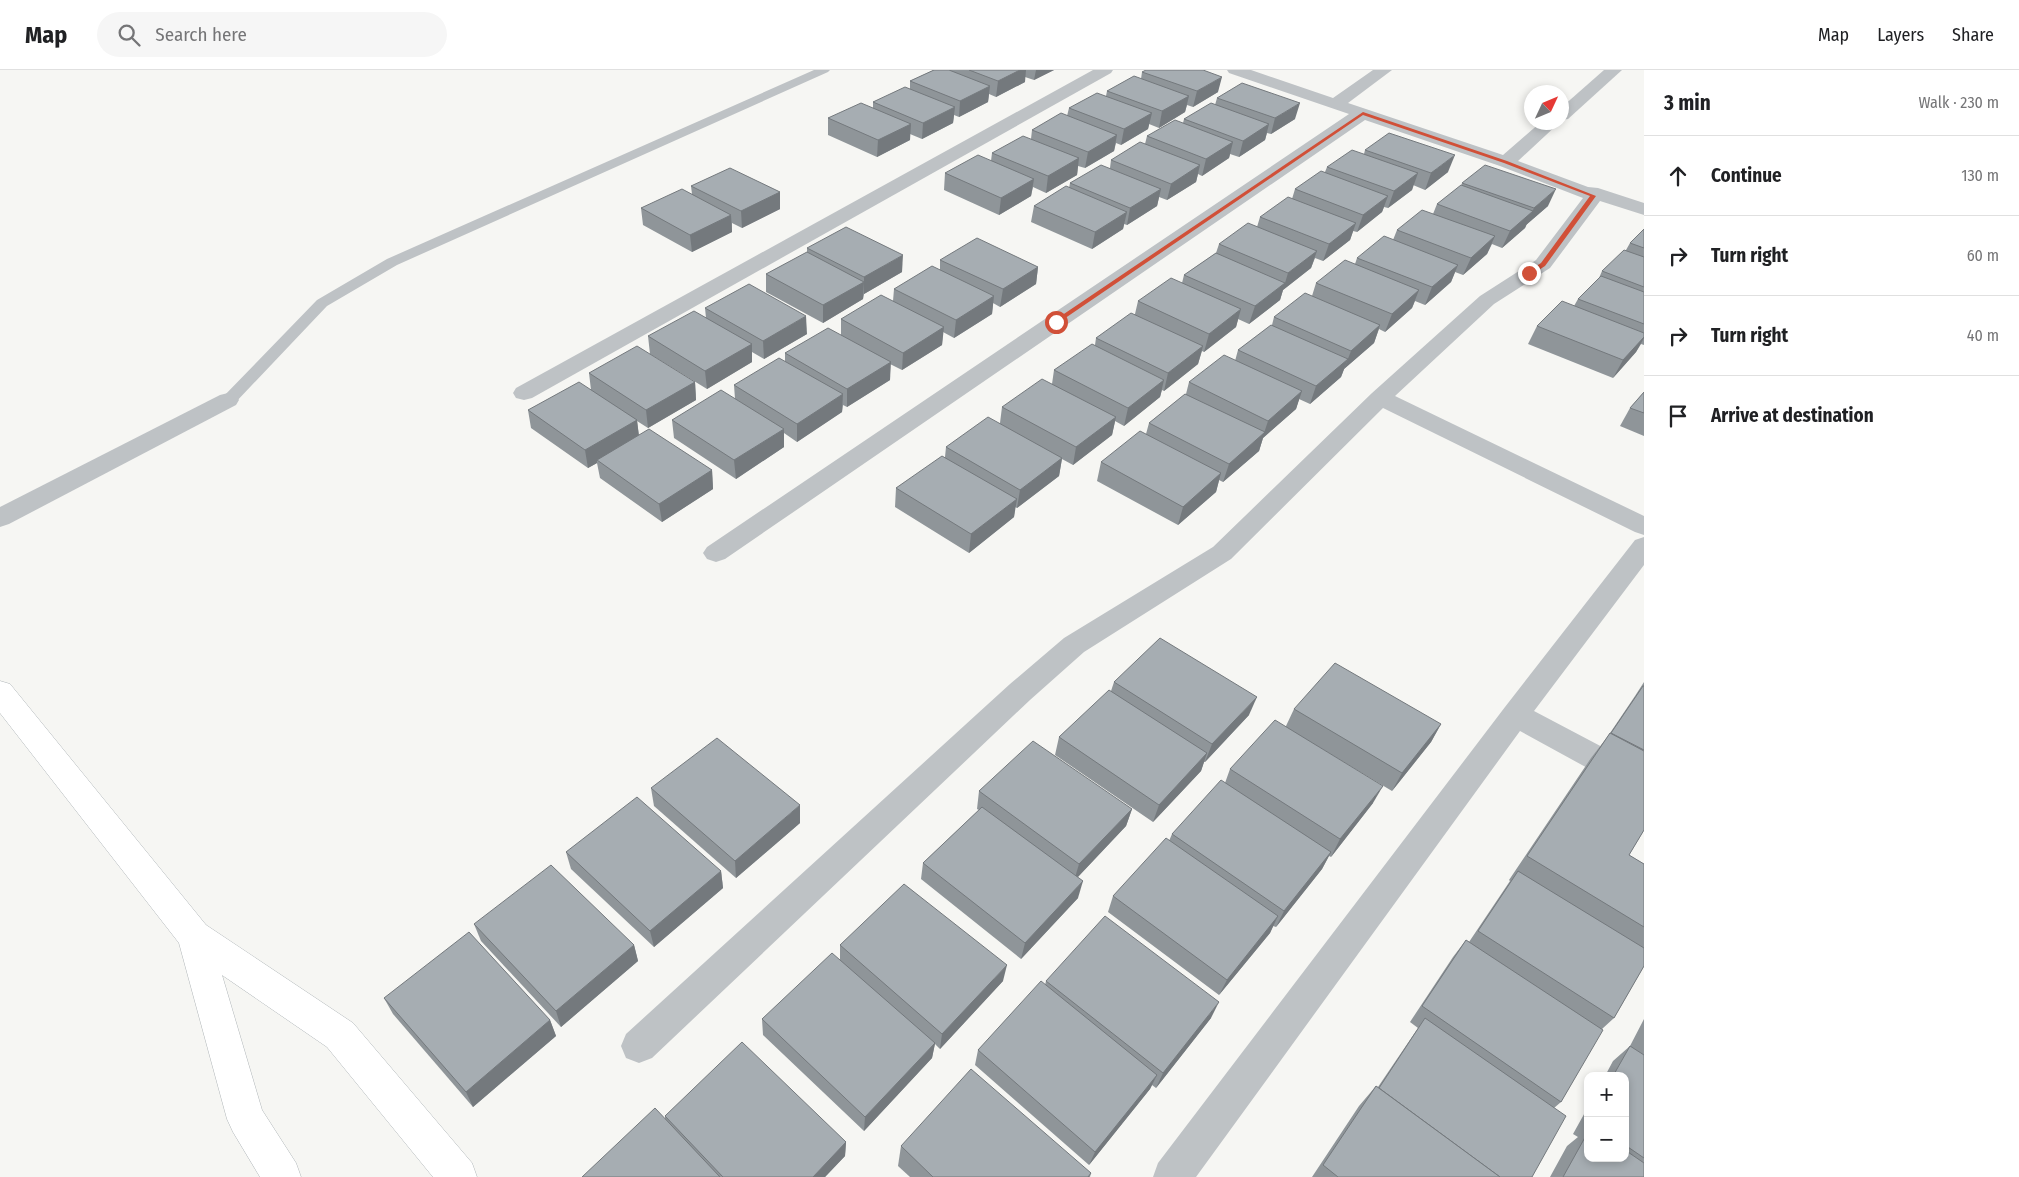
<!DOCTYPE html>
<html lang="en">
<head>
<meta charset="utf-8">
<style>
	body { margin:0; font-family:"Fira Sans Condensed",sans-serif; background:#f6f6f6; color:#202124 }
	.controls { position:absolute; right:15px; bottom:15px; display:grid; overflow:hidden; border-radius:10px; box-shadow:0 2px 8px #0003 }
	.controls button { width:45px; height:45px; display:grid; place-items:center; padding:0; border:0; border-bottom:1px solid #e0e0e0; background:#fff; color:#202124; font:25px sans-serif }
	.compass { position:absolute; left:1524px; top:15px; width:45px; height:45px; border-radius:50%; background:#fff; box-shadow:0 2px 8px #0003; rotate:46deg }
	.stop { position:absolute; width:15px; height:15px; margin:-11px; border:4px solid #d15038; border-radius:50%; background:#fff }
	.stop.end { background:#d15038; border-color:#fff; box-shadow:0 1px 5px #0008 }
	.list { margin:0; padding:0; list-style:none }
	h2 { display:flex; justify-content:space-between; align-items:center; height:65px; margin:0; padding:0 20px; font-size:21px }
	h2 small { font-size:16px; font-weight:400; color:#757577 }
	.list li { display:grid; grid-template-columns:32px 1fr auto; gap:15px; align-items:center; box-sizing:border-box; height:80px; padding:0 20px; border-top:1px solid #e0e0e0 }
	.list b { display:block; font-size:19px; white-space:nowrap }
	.list em { font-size:16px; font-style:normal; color:#757577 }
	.icon { flex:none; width:28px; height:28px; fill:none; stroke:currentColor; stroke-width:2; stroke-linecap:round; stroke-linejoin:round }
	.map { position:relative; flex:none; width:1644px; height:1107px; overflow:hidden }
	header { display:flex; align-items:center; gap:30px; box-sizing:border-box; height:70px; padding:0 25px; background:#fff; border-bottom:1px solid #e0e0e0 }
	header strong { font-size:24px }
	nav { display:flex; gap:28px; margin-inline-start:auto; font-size:18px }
	.search { width:350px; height:45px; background:#f6f6f6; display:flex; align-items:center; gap:12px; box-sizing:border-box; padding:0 18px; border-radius:28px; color:#757577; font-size:19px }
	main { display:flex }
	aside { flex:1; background:#fff }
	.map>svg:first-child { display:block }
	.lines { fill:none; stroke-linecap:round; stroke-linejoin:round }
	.secondary-casing { stroke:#b0b6b9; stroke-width:1 }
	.lane { fill:#bec2c5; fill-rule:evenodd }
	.street { fill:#bec2c5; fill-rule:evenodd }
	.secondary { fill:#fff; fill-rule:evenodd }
	.wall { fill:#8f9599 }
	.shaded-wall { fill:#74797d }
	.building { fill:#a6adb2; stroke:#74797d }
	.route { fill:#d15038 }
</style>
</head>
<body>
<header>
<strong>Map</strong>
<div class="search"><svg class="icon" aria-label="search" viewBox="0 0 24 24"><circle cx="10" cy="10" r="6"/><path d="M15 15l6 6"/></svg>Search here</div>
<nav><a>Map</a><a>Layers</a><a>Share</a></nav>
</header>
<main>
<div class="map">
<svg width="1644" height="1107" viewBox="0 0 1644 1107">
	<rect width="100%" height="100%" fill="#f6f6f3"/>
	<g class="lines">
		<!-- secondary casing -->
		<g class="secondary-casing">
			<path id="secondary" d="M 0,611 L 10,614 L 206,855 L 353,953 L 472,1093 L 477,1107 L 433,1107 L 327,977 L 222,905 L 262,1040 L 296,1093 L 301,1107 L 260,1107 L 233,1062 L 227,1049 L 179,873 L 0,643 Z"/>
		</g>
		<!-- lane -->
		<path class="lane" d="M 814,0 L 830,0 L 828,2 L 397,195 L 327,236 L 234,334 L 222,334 L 220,330 L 317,230 L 387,189 Z"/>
		<!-- street -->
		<g class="street">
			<path d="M 1093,0 L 1113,0 L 1111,3 L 532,328 L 524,330 L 516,328 L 513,323 L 516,318 Z"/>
			<path d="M 1227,0 L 1251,0 L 1333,28 L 1373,0 L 1392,0 L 1348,33 L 1503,85 L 1541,52 L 1560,52 L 1518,91 L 1588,117 L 1598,118 L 1644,133 L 1644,145 L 1600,131 L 1550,198 L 1494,234 L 1395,326 L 1644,446 L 1644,465 L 1635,462 L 1383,338 L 1231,489 L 1084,582 L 1030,630 L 652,988 L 639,993 L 626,988 L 621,976 L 626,964 L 1010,614 L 1064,568 L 1213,477 L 1372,323 L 1480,226 L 1536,190 L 1583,128 L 1500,96 L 1365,50 L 725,489 L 716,492 L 707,489 L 703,483 L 707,477 L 1349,44 L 1229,3 Z"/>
			<path d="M 1604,0 L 1622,0 L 1568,49 L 1562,50 L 1562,37 Z"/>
			<path d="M 228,323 L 236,325 L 239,330 L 236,335 L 9,454 L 0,457 L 0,437 L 220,325 Z"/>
			<path d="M 1644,467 L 1644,495 L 1534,641 L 1644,699 L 1644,727 L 1633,723 L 1520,661 L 1196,1107 L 1153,1107 L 1158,1093 L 1505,637 L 1635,470 Z"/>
		</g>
		<!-- secondary -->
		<use href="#secondary" class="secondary"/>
	</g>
	<!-- wall -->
	<g class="wall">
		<path d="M 934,0 L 1054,0 L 1034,10 L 1025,7 L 1025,12 L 996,27 L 989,24 L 988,32 L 959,47 L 954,45 L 953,53 L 922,69 L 910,64 L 910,70 L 877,87 L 828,65 L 828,48 L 873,38 L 873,32 L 910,19 L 910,11 Z"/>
		<path d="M 1142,2 L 1218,22 L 1193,37 L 1187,35 L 1185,42 L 1159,58 L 1149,54 L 1148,59 L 1121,75 L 1116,73 L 1114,81 L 1085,98 L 1078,96 L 1077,105 L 1046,123 L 1033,117 L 1031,126 L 999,145 L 944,120 L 945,103 L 991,91 L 992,83 L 1031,69 L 1032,60 L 1067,46 L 1069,38 L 1106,26 L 1107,21 L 1141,9 Z"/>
		<path d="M 1217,28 L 1295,49 L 1271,64 L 1267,63 L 1265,70 L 1239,87 L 1230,84 L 1229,88 L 1202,106 L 1198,104 L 1196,112 L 1167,130 L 1159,127 L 1157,136 L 1127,155 L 1124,154 L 1123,159 L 1092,179 L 1031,152 L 1034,136 L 1069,118 L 1070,113 L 1110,98 L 1111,90 L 1145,74 L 1147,66 L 1183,53 L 1184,49 L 1215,35 Z"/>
		<path d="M 1365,80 L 1448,102 L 1425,120 L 1413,115 L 1412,120 L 1388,138 L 1384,137 L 1382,142 L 1357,162 L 1353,161 L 1350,170 L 1323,191 L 1315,188 L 1311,198 L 1283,220 L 1280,230 L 1249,254 L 1238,249 L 1236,257 L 1204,282 L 1202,281 L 1198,294 L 1164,321 L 1162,320 L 1160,327 L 1124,356 L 1115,351 L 1112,365 L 1073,395 L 1062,389 L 1059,406 L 1017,438 L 1015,437 L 1014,447 L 969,483 L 895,437 L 896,418 L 945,387 L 946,377 L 1000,353 L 1002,337 L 1052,314 L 1054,300 L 1095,275 L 1096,268 L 1135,244 L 1138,231 L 1182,213 L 1184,205 L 1216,183 L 1219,174 L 1257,157 L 1260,147 L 1292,129 L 1295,119 L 1325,102 L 1327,97 L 1364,84 Z"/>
		<path d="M 1462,113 L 1548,136 L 1526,155 L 1525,158 L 1502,178 L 1492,174 L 1487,184 L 1463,205 L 1455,202 L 1451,212 L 1425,235 L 1415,231 L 1412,238 L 1385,262 L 1379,259 L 1374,273 L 1344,299 L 1341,307 L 1310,334 L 1299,329 L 1296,339 L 1263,368 L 1259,381 L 1223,412 L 1219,410 L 1216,422 L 1178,455 L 1097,411 L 1101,392 L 1146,364 L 1149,353 L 1186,324 L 1189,312 L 1235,291 L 1238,280 L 1272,255 L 1274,247 L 1312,226 L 1316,213 L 1355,194 L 1357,188 L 1393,170 L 1397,160 L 1433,144 L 1437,134 L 1461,116 Z"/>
		<path d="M 691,116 L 780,122 L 780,139 L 742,158 L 732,153 L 732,162 L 692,182 L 643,155 L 641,138 L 692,124 Z"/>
		<path d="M 1644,159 L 1644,275 L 1641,274 L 1636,282 L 1613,308 L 1528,274 L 1537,256 L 1574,236 L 1578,229 L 1599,208 L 1602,201 L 1626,180 L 1630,173 Z"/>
		<path d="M 807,178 L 902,202 L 864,224 L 863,229 L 823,253 L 766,222 L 766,204 L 807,183 Z"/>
		<path d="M 940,190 L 1038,197 L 1036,214 L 1000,237 L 993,233 L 992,244 L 954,268 L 943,262 L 942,275 L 902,300 L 890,294 L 890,310 L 847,337 L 843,335 L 842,342 L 797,372 L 784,363 L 784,377 L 736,409 L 674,368 L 672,350 L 735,329 L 734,315 L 785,291 L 785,283 L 841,265 L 841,249 L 893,231 L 894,219 L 940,200 Z"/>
		<path d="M 705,238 L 807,264 L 764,289 L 752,282 L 752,292 L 707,319 L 650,284 L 648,266 L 706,248 Z"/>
		<path d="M 589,303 L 695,312 L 696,330 L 648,358 L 637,351 L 639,365 L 712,400 L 713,419 L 662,452 L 600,408 L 597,393 L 588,398 L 531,358 L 528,340 L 591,320 Z"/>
		<path d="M 1644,322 L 1644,366 L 1620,356 L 1630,338 Z"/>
		<path d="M 1114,612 L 1249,645 L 1205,692 L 1204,692 L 1201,701 L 1153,752 L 1055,685 L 1059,667 L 1111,621 Z"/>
		<path d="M 1644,612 L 1644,760 L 1629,785 L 1644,794 L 1644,896 L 1614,948 L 1602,959 L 1561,1032 L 1554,1038 L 1532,1107 L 1312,1107 L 1359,1036 L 1376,1016 L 1378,1017 L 1418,958 L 1410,952 L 1453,887 L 1466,870 L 1469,872 L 1510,811 L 1509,810 L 1591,688 L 1608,666 L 1635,626 Z"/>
		<path d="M 1294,639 L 1441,654 L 1431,672 L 1392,721 L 1317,676 L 1373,733 L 1331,787 L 1329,786 L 1322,799 L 1276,857 L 1273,856 L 1270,863 L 1219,925 L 1108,842 L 1113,826 L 1169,771 L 1172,764 L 1225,713 L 1230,699 L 1286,656 Z"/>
		<path d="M 651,718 L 800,753 L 736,808 L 654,736 Z"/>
		<path d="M 979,721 L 1132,739 L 1126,756 L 1077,808 L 1078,828 L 1021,889 L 921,809 L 923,793 L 979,740 L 977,739 Z"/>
		<path d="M 566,782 L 721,801 L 723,818 L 654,877 L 571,799 Z"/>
		<path d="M 474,854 L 634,875 L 638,891 L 561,957 L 481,871 Z"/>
		<path d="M 840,875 L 1003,911 L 940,979 L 935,974 L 932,988 L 864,1061 L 763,965 L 762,949 L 840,889 Z"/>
		<path d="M 1046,911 L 1211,948 L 1156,1018 L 1152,1015 L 1150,1019 L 1089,1095 L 975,995 L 978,980 L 1045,915 Z"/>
		<path d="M 384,928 L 550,950 L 556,966 L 473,1037 L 393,944 Z"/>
		<path d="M 1644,949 L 1644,1107 L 1550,1107 L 1567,1076 L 1578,1067 L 1573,1064 L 1588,1037 L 1588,1088 L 1625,1088 L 1625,1006 L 1605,1006 L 1613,991 L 1630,976 Z"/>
		<path d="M 665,1046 L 846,1072 L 845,1086 L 825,1107 L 582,1107 L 665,1049 Z"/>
		<path d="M 901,1076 L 1091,1103 L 1090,1107 L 910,1107 L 898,1096 Z"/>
	</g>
	<!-- shaded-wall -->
	<g class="shaded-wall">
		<path d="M 1020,0 L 1026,0 L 1025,12 L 996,27 L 998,11 Z"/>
		<path d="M 1036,0 L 1054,0 L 1034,10 Z"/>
		<path d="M 1222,7 L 1218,22 L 1193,37 L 1197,21 Z"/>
		<path d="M 990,16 L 988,32 L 959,47 L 960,31 Z"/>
		<path d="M 1189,26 L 1185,42 L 1159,58 L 1162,41 Z"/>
		<path d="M 1300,33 L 1295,49 L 1271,64 L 1275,48 Z"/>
		<path d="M 955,37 L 953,53 L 922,69 L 923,53 Z"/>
		<path d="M 1152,43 L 1148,59 L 1121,75 L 1124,59 Z"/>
		<path d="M 911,54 L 910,70 L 877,87 L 878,70 Z"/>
		<path d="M 1269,54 L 1265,70 L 1239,87 L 1243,71 Z"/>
		<path d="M 1117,65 L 1114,81 L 1085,98 L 1088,82 Z"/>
		<path d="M 1233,72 L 1229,88 L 1202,106 L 1206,89 Z"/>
		<path d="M 1455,85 L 1448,102 L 1425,120 L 1431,103 Z"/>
		<path d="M 1079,88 L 1077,105 L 1046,123 L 1048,106 Z"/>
		<path d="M 1200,95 L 1196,112 L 1167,130 L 1171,114 Z"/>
		<path d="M 1418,103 L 1412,120 L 1388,138 L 1394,121 Z"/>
		<path d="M 1034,109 L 1031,126 L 999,145 L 1001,128 Z"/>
		<path d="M 1161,119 L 1157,136 L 1127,155 L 1130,138 Z"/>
		<path d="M 1556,119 L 1548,136 L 1526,155 L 1534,138 Z"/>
		<path d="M 780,122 L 780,139 L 742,158 L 741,141 Z"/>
		<path d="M 1388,126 L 1382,142 L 1357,162 L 1363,145 Z"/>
		<path d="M 1533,141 L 1525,158 L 1502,178 L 1510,161 Z"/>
		<path d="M 1127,142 L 1123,159 L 1092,179 L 1095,162 Z"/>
		<path d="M 731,145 L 732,162 L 692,182 L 690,165 Z"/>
		<path d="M 1356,153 L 1350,170 L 1323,191 L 1329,174 Z"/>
		<path d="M 1495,166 L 1487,184 L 1463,205 L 1471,188 Z"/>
		<path d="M 1317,181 L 1311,198 L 1283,220 L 1280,230 L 1249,254 L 1255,236 L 1285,213 L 1288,203 Z"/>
		<path d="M 903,185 L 902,202 L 864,224 L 864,207 Z"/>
		<path d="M 1458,195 L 1451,212 L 1425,235 L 1432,217 Z"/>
		<path d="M 1038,197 L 1036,214 L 1000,237 L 1003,219 Z"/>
		<path d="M 864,212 L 863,229 L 823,253 L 823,235 Z"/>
		<path d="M 1419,220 L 1412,238 L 1385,262 L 1392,244 Z"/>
		<path d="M 994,226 L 992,244 L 954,268 L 956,250 Z"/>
		<path d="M 1241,239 L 1236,257 L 1204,282 L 1209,264 Z"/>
		<path d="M 806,246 L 807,264 L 764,289 L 763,271 Z"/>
		<path d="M 1380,255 L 1374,273 L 1344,299 L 1351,281 Z"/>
		<path d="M 944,257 L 942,275 L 902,300 L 903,283 Z"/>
		<path d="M 1644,267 L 1644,268 L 1636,282 L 1613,308 L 1623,290 Z"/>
		<path d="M 752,274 L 752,292 L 707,319 L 705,301 Z"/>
		<path d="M 1203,276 L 1198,294 L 1164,321 L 1168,303 Z"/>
		<path d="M 1348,289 L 1341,307 L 1310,334 L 1316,316 Z"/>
		<path d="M 891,292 L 890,310 L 847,337 L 847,319 Z"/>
		<path d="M 1164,310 L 1160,327 L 1124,356 L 1128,338 Z"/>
		<path d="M 695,312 L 696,330 L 648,358 L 646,340 Z"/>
		<path d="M 1302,321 L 1296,339 L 1263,368 L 1259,381 L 1223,412 L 1229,394 L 1264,363 L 1268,351 Z"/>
		<path d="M 843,324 L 842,342 L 797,372 L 797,354 Z"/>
		<path d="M 1116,347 L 1112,365 L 1073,395 L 1076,377 Z"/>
		<path d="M 637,350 L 639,368 L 597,390 L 597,393 L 588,398 L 585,380 Z"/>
		<path d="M 784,359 L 784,377 L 736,409 L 734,390 Z"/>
		<path d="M 1062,388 L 1059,406 L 1017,438 L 1020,420 Z"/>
		<path d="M 712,400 L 713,419 L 662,452 L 659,434 Z"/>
		<path d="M 1221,403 L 1216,422 L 1178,455 L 1183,437 Z"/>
		<path d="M 1017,429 L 1014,447 L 969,483 L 971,464 Z"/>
		<path d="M 1257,627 L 1249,645 L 1205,692 L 1212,674 Z"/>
		<path d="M 1441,654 L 1431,672 L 1392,721 L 1402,703 Z"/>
		<path d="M 1207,683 L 1201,701 L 1153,752 L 1159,735 Z"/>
		<path d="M 1383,716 L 1373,733 L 1331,787 L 1340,769 Z"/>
		<path d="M 800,735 L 800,753 L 736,808 L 735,791 Z"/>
		<path d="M 1132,739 L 1126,756 L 1074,811 L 1079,794 Z"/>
		<path d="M 1331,782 L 1322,799 L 1276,857 L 1284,841 Z"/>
		<path d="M 721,801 L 723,818 L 654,877 L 650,861 Z"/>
		<path d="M 1083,811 L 1078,828 L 1021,889 L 1025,873 Z"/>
		<path d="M 1278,846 L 1270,863 L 1219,925 L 1227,910 Z"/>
		<path d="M 634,875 L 638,891 L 561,957 L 556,941 Z"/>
		<path d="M 1007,895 L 1003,911 L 940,979 L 942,964 Z"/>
		<path d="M 1219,932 L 1211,948 L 1156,1018 L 1163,1003 Z"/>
		<path d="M 550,950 L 556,966 L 473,1037 L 466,1022 Z"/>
		<path d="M 935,973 L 932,988 L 864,1061 L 865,1047 Z"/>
		<path d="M 1157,1005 L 1150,1019 L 1089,1095 L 1095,1082 Z"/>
		<path d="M 846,1072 L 845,1086 L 825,1107 L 813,1107 Z"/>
	</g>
	<!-- building -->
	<g class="building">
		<path d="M 934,0 L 949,0 L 990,16 L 960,31 L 910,11 Z"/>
		<path d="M 969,0 L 1020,0 L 998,11 Z"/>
		<path d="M 1146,0 L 1203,0 L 1222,7 L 1197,21 L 1142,2 Z"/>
		<path d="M 1134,6 L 1189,26 L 1162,41 L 1107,21 Z"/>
		<path d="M 1242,13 L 1300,33 L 1275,48 L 1217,28 Z"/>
		<path d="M 905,17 L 955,37 L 923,53 L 873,32 Z"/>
		<path d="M 1097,23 L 1152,43 L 1124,59 L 1069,38 Z"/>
		<path d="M 861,33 L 911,54 L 878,70 L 828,48 Z"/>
		<path d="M 1211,33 L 1269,54 L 1243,71 L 1184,49 Z"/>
		<path d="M 1061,43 L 1117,65 L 1088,82 L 1032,60 Z"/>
		<path d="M 1175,50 L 1233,72 L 1206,89 L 1147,66 Z"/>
		<path d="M 1389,63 L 1455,85 L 1431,103 L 1365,80 Z"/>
		<path d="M 1023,66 L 1079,88 L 1048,106 L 992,83 Z"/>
		<path d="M 1140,72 L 1200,95 L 1171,114 L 1111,90 Z"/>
		<path d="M 1352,80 L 1418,103 L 1394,121 L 1327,97 Z"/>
		<path d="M 978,85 L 1034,109 L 1001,128 L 945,103 Z"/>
		<path d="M 1101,95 L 1161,119 L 1130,138 L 1070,113 Z"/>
		<path d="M 1485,95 L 1556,119 L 1534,138 L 1462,113 Z"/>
		<path d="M 730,98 L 780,122 L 741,141 L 691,116 Z"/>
		<path d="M 1321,101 L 1388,126 L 1363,145 L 1295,119 Z"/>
		<path d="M 1461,115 L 1533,141 L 1510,161 L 1437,134 Z"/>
		<path d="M 1066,116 L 1127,142 L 1095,162 L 1034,136 Z"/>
		<path d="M 682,119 L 731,145 L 690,165 L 641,138 Z"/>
		<path d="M 1288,127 L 1356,153 L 1329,174 L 1260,147 Z"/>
		<path d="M 1422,140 L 1495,166 L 1471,188 L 1397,160 Z"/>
		<path d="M 1248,153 L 1317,181 L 1288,203 L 1219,174 Z"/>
		<path d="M 846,157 L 903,185 L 864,207 L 807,178 Z"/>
		<path d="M 1644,159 L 1644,178 L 1630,173 Z"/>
		<path d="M 1384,166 L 1458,195 L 1432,217 L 1357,188 Z"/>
		<path d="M 977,168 L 1038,197 L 1003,219 L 940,190 Z"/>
		<path d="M 1624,180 L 1644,187 L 1644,217 L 1602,201 Z"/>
		<path d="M 807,182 L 864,212 L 823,235 L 766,204 Z"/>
		<path d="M 1216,183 L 1285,213 L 1255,236 L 1184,205 Z"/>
		<path d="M 1345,190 L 1419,220 L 1392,244 L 1316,213 Z"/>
		<path d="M 932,196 L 994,226 L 956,250 L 894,219 Z"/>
		<path d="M 1601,206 L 1644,222 L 1644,254 L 1578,229 Z"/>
		<path d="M 1171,208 L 1241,239 L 1209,264 L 1138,231 Z"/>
		<path d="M 749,214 L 806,246 L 763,271 L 705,238 Z"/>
		<path d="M 1305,223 L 1380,255 L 1351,281 L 1274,247 Z"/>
		<path d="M 881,225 L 944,257 L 903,283 L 841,249 Z"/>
		<path d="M 1562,231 L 1644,263 L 1644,267 L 1623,290 L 1537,256 Z"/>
		<path d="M 694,241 L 752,274 L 705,301 L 648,266 Z"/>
		<path d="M 1131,243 L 1203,276 L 1168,303 L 1096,268 Z"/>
		<path d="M 1271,255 L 1348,289 L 1316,316 L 1238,280 Z"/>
		<path d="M 828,258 L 891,292 L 847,319 L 785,283 Z"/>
		<path d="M 1092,274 L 1164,310 L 1128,338 L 1054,300 Z"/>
		<path d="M 637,276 L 695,312 L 646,340 L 589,303 Z"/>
		<path d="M 1224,285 L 1302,321 L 1268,351 L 1189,312 Z"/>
		<path d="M 779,288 L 843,324 L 797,354 L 734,315 Z"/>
		<path d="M 1042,309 L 1116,347 L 1076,377 L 1002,337 Z"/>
		<path d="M 579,312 L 637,350 L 585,380 L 528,340 Z"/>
		<path d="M 721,320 L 784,359 L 734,390 L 672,350 Z"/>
		<path d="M 1644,322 L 1644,343 L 1630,338 Z"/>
		<path d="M 1185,324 L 1265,362 L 1229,394 L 1149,353 Z"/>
		<path d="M 988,347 L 1062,388 L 1020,420 L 946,377 Z"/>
		<path d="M 649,359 L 712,400 L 659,434 L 597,390 Z"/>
		<path d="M 1140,361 L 1221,403 L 1183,437 L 1101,392 Z"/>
		<path d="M 942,386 L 1017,429 L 971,464 L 896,418 Z"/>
		<path d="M 1160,568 L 1257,627 L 1212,674 L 1114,612 Z"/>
		<path d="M 1335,593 L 1441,654 L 1402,703 L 1294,639 Z"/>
		<path d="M 1643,616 L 1644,616 L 1644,680 L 1611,663 Z"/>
		<path d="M 1109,620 L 1207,683 L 1159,735 L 1059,667 Z"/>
		<path d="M 1275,650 L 1383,716 L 1340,769 L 1230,699 Z"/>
		<path d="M 1610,663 L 1644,681 L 1644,760 L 1629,785 L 1644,794 L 1644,857 L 1527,786 Z"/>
		<path d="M 717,668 L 800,735 L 735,791 L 651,718 Z"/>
		<path d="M 1033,671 L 1132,739 L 1079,794 L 979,721 Z"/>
		<path d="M 1221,710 L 1331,782 L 1284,841 L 1172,764 Z"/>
		<path d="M 637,727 L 721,801 L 650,861 L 566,782 Z"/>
		<path d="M 982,737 L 1083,811 L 1025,873 L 923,793 Z"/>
		<path d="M 1166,768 L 1278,846 L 1227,910 L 1113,826 Z"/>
		<path d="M 551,795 L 634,875 L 556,941 L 474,854 Z"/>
		<path d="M 1518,801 L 1644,878 L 1644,896 L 1614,948 L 1478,861 Z"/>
		<path d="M 904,814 L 1007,895 L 942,964 L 840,875 Z"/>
		<path d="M 1105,846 L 1219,932 L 1163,1003 L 1046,911 Z"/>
		<path d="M 469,862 L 550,950 L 466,1022 L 384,928 Z"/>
		<path d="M 1466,870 L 1603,960 L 1561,1032 L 1422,936 Z"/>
		<path d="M 832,883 L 935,973 L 865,1047 L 762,949 Z"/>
		<path d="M 1041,911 L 1157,1005 L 1095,1082 L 978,980 Z"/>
		<path d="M 1425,948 L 1566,1046 L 1532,1107 L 1500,1107 L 1379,1018 Z"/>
		<path d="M 742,972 L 846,1072 L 813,1107 L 723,1107 L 665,1046 Z"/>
		<path d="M 1630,976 L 1644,985 L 1644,1088 L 1625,1075 L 1625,1006 L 1613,1006 Z"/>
		<path d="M 971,999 L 1091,1103 L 1088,1107 L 933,1107 L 901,1076 Z"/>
		<path d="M 1376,1016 L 1500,1107 L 1338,1107 L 1323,1095 Z"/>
		<path d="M 655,1038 L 720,1107 L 582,1107 Z"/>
		<path d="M 1588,1062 L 1588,1088 L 1625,1088 L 1625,1080 L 1644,1093 L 1644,1107 L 1563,1107 Z"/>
	</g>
	<!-- route -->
	<path class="route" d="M 1363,42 L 1507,91 L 1596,126 L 1545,196 L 1531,205 L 1527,205 L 1527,202 L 1541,193 L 1590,126 L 1504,93 L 1363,45 L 1058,253 L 1052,252 Z"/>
</svg>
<div class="controls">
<button>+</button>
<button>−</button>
</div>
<svg class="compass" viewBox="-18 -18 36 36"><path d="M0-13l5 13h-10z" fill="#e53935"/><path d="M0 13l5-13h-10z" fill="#757577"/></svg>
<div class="stop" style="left:1056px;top:252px"></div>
<div class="stop end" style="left:1529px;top:203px"></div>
</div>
<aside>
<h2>3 min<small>Walk · 230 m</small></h2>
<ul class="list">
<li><svg class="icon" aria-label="ahead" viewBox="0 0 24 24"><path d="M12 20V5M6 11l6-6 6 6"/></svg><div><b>Continue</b></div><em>130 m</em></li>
<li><svg class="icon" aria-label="right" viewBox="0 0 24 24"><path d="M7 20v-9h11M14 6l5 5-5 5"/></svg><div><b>Turn right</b></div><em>60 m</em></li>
<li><svg class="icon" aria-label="right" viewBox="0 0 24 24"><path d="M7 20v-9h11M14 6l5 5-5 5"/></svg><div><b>Turn right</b></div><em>40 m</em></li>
<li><svg class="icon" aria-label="arrive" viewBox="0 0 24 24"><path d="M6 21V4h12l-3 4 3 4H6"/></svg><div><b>Arrive at destination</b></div></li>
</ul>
</aside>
</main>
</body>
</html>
